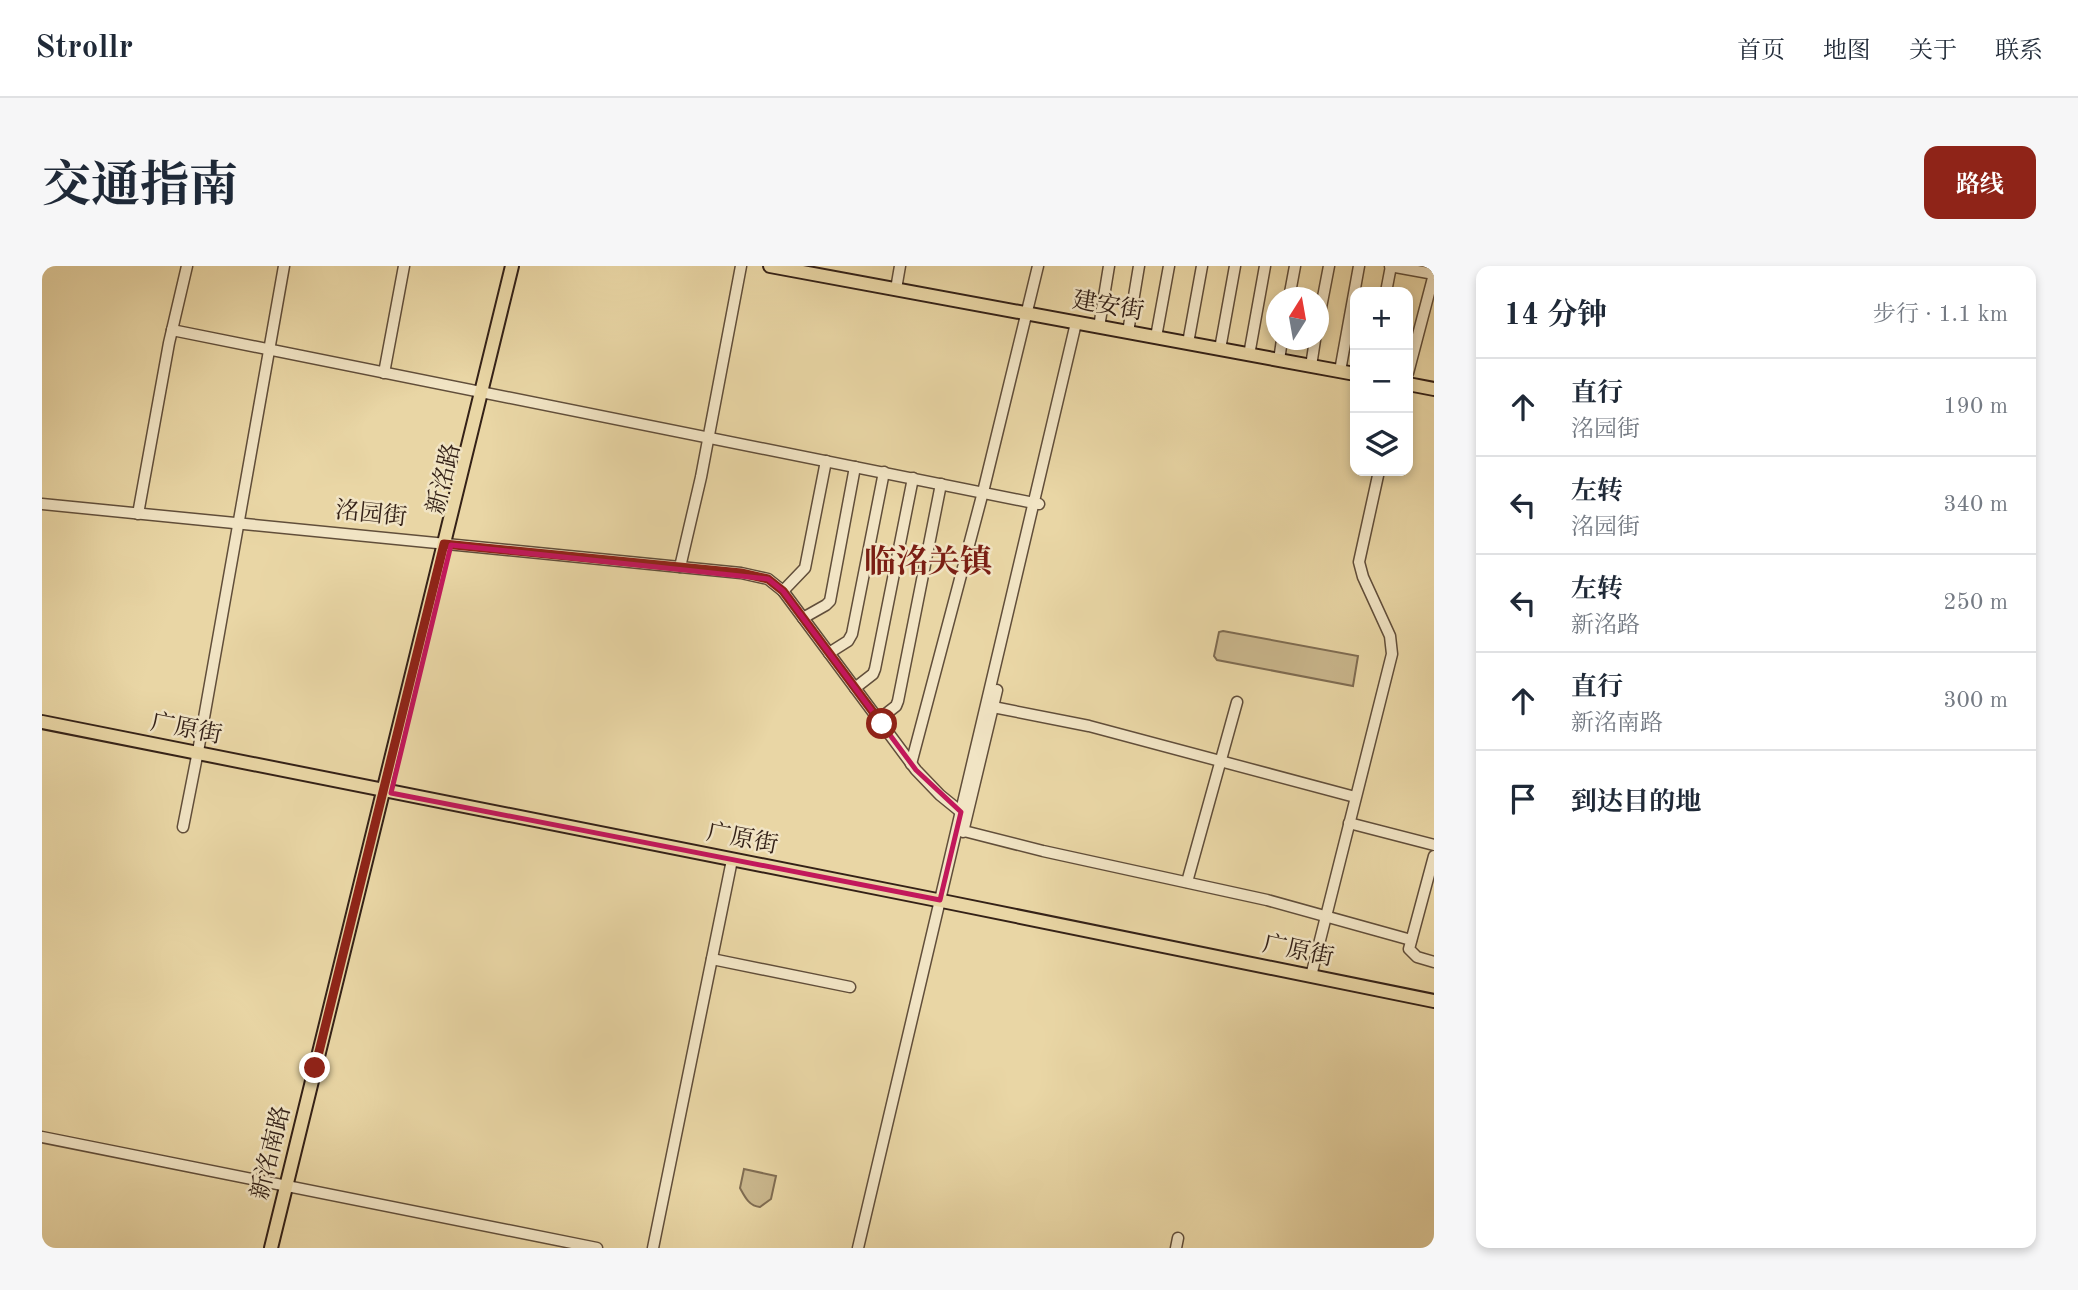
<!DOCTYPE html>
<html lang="zh">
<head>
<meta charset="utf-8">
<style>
	body { margin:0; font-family:"Old Standard TT","Noto Serif SC",serif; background:#f6f6f7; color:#1f2937 }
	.controls { position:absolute; right:21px; top:21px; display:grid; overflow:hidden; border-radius:14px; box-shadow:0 4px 10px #0003 }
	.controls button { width:63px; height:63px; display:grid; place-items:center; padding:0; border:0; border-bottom:2px solid #e0e1e3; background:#fff; color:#1f2937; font:35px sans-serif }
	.compass { position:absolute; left:1224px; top:21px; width:63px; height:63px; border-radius:50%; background:#fff; box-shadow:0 4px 10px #0003; rotate:11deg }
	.stop { position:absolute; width:21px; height:21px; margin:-16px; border:5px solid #8f2418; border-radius:50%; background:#fff }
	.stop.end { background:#8f2418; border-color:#fff; box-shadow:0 2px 7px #0008 }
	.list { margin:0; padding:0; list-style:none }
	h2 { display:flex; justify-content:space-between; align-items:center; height:91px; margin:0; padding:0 28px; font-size:30px }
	h2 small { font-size:23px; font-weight:400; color:#747a83 }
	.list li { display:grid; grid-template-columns:46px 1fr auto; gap:21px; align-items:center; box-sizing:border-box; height:98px; padding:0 28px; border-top:2px solid #e0e1e3 }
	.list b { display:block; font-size:26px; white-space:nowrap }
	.list p { margin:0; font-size:23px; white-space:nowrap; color:#747a83 }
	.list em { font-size:23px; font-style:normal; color:#747a83 }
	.icon { flex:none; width:38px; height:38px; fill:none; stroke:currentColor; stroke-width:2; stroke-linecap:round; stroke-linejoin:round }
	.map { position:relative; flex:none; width:1392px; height:982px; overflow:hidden; border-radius:14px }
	header { display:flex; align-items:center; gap:42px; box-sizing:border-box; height:98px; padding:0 35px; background:#fff; border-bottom:2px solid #e0e1e3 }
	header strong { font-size:33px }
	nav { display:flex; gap:38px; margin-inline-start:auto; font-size:24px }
	.intro { display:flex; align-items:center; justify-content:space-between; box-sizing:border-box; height:168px; padding:0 42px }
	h1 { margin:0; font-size:49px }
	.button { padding:18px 32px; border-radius:14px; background:#8f2418; color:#fff; font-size:24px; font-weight:700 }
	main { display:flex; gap:42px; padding:0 42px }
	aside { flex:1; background:#fff; border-radius:14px; box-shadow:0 4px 10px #0003 }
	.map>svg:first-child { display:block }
	.green { fill:#cab78d; stroke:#7f6c52; stroke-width:2 }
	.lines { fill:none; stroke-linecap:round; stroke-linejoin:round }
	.minor-casing { stroke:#614e3a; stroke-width:13 }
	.major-casing { stroke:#342117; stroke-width:16 }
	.minor { stroke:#f1e4c4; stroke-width:10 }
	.major { stroke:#e9d6a5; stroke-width:12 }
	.route { stroke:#8f2418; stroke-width:9 }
	.marked { fill:none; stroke:#c2185b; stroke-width:5; stroke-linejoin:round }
	.labels { text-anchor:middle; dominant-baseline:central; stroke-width:5; stroke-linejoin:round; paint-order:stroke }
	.street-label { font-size:24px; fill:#342117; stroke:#f1e4c4 }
	.district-label { font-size:32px; font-weight:bold; fill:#7a1f14; stroke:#f1e4c4 }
</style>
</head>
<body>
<header>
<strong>Strollr</strong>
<nav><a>首页</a><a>地图</a><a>关于</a><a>联系</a></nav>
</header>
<div class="intro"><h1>交通指南</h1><a class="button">路线</a></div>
<main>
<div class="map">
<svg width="1392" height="982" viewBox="0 0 1392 982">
	<rect width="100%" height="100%" fill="#e9d6a5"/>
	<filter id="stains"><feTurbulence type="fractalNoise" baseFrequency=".00286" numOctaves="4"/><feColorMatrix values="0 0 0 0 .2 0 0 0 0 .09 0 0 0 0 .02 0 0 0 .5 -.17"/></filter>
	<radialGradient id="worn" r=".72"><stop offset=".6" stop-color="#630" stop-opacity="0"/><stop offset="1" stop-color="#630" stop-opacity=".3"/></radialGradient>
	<!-- green -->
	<g class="green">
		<path d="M 1181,365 L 1316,390 L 1311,420 L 1175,394 L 1172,390 L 1177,366 Z"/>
		<path d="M 702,903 L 734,910 L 729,933 L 718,941 C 707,940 703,931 698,922 Z"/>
	</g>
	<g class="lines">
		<!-- minor casing -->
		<g class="minor-casing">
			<g id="minor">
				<path d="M 1348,0 L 1392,8"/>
				<path d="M 854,23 L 858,0"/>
				<path d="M 1344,26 L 1349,0"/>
				<path d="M 1247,32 L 1253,0"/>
				<path d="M 1276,57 L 1287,0"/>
				<path d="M 1057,61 L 1067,0"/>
				<path d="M 130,64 L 997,238"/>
				<path d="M 1086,66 L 1097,0"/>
				<path d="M 1114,71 L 1127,0"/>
				<path d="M 1146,77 L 1160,0"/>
				<path d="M 1178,83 L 1193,0"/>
				<path d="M 1207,89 L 1223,0"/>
				<path d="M 1237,94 L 1240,74"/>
				<path d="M 1269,100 L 1273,74"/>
				<path d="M 1298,105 L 1317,0"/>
				<path d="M 342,107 L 362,0"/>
				<path d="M 1366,107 L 1392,8"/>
				<path d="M 0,238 L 699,307 L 726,313 L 741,325 L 874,504 L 898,529 L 919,546"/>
				<path d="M 96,248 L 127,77 L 145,0"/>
				<path d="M 638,301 L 659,211 L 699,0"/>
				<path d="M 741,325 L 763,302 L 784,195"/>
				<path d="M 761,352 L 784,339 L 788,335 L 813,201"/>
				<path d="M 787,387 L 806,375 L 810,368 L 842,206"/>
				<path d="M 813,422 L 831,408 L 833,403 L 871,212"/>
				<path d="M 951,441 L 1047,460 L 1313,531"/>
				<path d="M 836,454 L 854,440 L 856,435 L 899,218"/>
				<path d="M 869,498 L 941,226 L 996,0"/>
				<path d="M 1307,557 L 1392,579"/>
				<path d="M 141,561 L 157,480 L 242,0"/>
				<path d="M 922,565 L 1001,585 L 1225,634 L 1369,674"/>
				<path d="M 921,566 L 955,424"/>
				<path d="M 1392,590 L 1367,683 L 1375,691 L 1392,696"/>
				<path d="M 1145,616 L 1195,436"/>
				<path d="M 670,693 L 808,721"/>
				<path d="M 1269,710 L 1350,388 L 1348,370 L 1321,311 L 1317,296 L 1337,205"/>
				<path d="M 0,871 L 555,982"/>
				<path d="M 611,982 L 690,594"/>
				<path d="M 816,982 L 1034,57"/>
				<path d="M 1134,982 L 1136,972"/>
			</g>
		</g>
		<!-- major casing -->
		<g class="major-casing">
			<g id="major">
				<path d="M 728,0 L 1313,108"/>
				<path d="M 1366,118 L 1392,123"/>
				<path d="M 0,456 L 905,636 L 1392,735"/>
				<path d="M 229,982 L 470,0"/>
			</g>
		</g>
		<!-- minor -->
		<use href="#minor" class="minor"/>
		<!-- major -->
		<use href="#major" class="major"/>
	</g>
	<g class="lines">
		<!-- route -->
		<path class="route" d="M 273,802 L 402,278 L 699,307 L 726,313 L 741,325 L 840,458"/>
	</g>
	<!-- marked area -->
	<path class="marked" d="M 409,279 L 726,313 L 741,325 L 874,504 L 919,546 L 898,634 L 349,527 Z"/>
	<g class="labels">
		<!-- street labels -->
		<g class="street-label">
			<text transform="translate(1066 41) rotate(10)">建安街</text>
			<text transform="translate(403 213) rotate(-76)">新洺路</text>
			<text transform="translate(329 249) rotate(6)">洺园街</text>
			<text transform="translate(144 464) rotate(11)">广原街</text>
			<text transform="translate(700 574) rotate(11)">广原街</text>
			<text transform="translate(1256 686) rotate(12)">广原街</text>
			<text transform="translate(230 887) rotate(-76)">新洺南路</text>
		</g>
		<!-- district labels -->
		<g class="district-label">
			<text x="886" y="298">临洺关镇</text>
		</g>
	</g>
	<rect width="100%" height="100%" filter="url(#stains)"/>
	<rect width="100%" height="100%" fill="url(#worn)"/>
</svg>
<div class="controls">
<button>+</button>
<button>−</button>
<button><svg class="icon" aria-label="layers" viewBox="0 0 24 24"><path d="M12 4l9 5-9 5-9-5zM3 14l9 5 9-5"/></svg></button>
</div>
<svg class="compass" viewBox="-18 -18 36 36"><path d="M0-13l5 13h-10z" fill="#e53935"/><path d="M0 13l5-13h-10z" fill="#747a83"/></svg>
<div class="stop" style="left:840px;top:458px"></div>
<div class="stop end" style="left:273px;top:802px"></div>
</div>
<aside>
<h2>14 分钟<small>步行 · 1.1 km</small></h2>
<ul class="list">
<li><svg class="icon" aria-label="ahead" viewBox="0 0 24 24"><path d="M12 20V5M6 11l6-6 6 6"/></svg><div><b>直行</b><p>洺园街</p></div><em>190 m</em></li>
<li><svg class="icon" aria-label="left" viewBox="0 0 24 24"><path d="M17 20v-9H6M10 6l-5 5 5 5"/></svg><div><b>左转</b><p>洺园街</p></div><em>340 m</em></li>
<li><svg class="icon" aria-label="left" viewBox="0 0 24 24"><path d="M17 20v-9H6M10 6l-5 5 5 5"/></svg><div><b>左转</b><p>新洺路</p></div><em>250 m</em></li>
<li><svg class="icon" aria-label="ahead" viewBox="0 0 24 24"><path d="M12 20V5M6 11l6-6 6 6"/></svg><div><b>直行</b><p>新洺南路</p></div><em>300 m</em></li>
<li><svg class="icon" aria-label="arrive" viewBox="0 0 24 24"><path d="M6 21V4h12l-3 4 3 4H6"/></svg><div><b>到达目的地</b></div></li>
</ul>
</aside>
</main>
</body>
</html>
